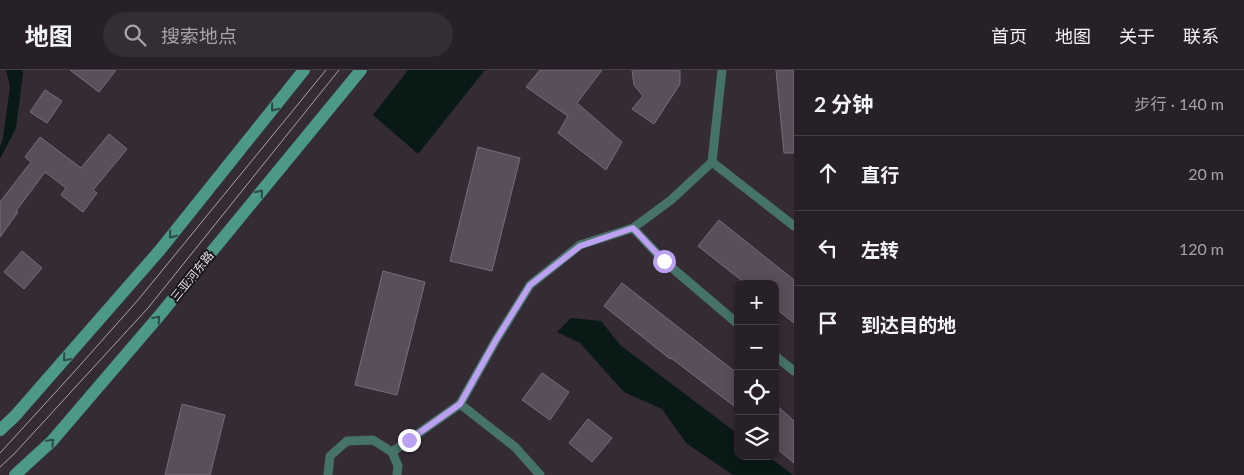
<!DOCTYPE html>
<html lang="zh">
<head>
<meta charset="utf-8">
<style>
	body { margin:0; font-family:Lato,"Noto Sans SC",sans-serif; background:#342d34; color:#f1f3f6 }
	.controls { position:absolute; right:15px; bottom:15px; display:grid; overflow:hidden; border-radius:10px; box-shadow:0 2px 12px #0003 }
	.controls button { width:45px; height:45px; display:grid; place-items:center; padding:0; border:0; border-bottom:1px solid #443e45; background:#282028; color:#f1f3f6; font:25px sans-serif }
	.stop { position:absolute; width:15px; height:15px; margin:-11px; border:4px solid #bca0f2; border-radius:50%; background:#fff }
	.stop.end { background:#bca0f2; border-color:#fff; box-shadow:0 1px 5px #0008 }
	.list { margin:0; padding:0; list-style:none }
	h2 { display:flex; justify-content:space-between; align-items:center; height:65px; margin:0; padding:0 20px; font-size:21px }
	h2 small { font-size:16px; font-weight:400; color:#a5a3a8 }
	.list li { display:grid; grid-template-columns:32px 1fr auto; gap:15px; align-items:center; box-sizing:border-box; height:75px; padding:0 20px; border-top:1px solid #443e45 }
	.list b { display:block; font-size:19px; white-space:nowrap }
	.list em { font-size:16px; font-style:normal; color:#a5a3a8 }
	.icon { flex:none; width:28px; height:28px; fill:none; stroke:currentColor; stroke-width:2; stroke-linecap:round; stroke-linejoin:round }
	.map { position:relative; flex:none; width:794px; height:405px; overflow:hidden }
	header { display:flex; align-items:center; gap:30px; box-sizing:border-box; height:70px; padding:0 25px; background:#282028; border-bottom:1px solid #443e45 }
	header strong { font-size:24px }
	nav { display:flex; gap:28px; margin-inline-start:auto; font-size:18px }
	.search { width:350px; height:45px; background:#342d34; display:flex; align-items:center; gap:12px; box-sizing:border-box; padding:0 18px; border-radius:28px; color:#a5a3a8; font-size:19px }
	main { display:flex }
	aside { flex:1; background:#282028 }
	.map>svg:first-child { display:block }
	.water { fill:#091915 }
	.building { fill:#594e59; stroke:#786d78 }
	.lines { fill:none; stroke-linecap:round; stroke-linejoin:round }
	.lane { stroke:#457367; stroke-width:9 }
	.secondary { stroke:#4b9986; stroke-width:12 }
	.tram { stroke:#aaa3aa; stroke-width:1 }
	.oneway { stroke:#2e4a45 }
	.route { stroke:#bca0f2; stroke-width:6 }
	.labels { text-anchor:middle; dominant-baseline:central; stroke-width:4; stroke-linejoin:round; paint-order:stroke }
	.street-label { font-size:12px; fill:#e4dee4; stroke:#1a161a }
</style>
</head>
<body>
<header>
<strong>地图</strong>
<div class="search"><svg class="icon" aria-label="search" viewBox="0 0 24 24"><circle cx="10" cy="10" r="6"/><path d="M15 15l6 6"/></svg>搜索地点</div>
<nav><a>首页</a><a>地图</a><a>关于</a><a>联系</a></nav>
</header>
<main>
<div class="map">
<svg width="794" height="405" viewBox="0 0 794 405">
	<rect width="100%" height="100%" fill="#352b35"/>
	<!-- water -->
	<g class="water">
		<path d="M 6,0 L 22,0 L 23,3 L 16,58 L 0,89 L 0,77 L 3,68 L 10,16 Z"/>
		<path d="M 408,0 L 485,0 L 418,84 L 373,45 Z"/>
		<path d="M 571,248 L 601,251 L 620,275 L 738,364 L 738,386 L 768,386 L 793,405 L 733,405 L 686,373 L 662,339 L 624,322 L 580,273 L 557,262 Z"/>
	</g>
	<!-- building -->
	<g class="building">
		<path d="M 70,0 L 116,0 L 99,22 Z"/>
		<path d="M 540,0 L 602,0 L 577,33 L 622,72 L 606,100 L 558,63 L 568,46 L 526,17 Z"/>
		<path d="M 632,0 L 680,0 L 680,14 L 654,54 L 632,39 L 643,26 L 634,15 Z"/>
		<path d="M 776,0 L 794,0 L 794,83 L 784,83 Z"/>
		<path d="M 45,20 L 62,31 L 47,53 L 30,42 Z"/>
		<path d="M 109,64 L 127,79 L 93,120 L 97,123 L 83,142 L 61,125 L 66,118 L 45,102 L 16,141 L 18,142 L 0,167 L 0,132 L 31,92 L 25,87 L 40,67 L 81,98 Z"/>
		<path d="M 478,77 L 520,88 L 492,201 L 450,191 Z"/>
		<path d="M 719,150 L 794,210 L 794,253 L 775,238 L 775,214 L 746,214 L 698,176 Z"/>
		<path d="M 22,181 L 42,198 L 24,219 L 4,202 Z"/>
		<path d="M 383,201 L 425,212 L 397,325 L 355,315 Z"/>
		<path d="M 622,213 L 738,304 L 738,339 L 671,288 L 670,289 L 604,236 Z"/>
		<path d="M 542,303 L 569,322 L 550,350 L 522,330 Z"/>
		<path d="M 182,334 L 225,345 L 210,405 L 165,405 Z"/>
		<path d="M 775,334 L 794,351 L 794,393 L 775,377 Z"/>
		<path d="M 588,349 L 612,368 L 592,392 L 569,373 Z"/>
	</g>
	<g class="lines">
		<!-- lane -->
		<g class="lane">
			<path d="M 722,0 L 712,92 L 794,156"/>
			<path d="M 633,158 L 664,191 L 738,254"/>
			<path d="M 775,286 L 794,301"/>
			<path d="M 460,334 L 496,270 L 530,215 L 580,175 L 633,158 L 671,130 L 712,92"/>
			<path d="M 328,405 L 330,386 L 347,371 L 373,370 L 392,382"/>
			<path d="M 397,405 L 398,396 L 392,382 L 460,334 L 515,377 L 540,405"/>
		</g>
		<!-- secondary -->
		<g class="secondary">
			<path d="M 0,360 L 15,346 L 160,180 L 304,0"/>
			<path d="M 15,405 L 52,371 L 159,246 L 361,0"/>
		</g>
		<!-- tram -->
		<g class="tram">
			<path d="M 0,383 L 74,302 L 138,230 L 326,0"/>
			<path d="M 0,397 L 14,384 L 148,238 L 339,0"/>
		</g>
	</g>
	<!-- one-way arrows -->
	<defs><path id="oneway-chevron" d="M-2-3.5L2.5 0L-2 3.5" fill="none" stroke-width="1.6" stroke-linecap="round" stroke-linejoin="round" transform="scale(1.25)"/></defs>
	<g class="oneway">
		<use href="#oneway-chevron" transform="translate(274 38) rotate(129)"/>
		<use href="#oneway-chevron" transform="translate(260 123) rotate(-51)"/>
		<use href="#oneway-chevron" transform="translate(172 165) rotate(129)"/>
		<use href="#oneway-chevron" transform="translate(157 249) rotate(-50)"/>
		<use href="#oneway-chevron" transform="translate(66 288) rotate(131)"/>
		<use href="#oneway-chevron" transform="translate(51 372) rotate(-46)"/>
	</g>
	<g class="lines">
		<!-- route -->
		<path class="route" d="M 409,370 L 460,334 L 496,270 L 530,215 L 580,176 L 633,158 L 664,191"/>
	</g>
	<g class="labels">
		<!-- street labels -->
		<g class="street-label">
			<text transform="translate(192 206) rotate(-51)">三亚河东路</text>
		</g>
	</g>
</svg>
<div class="controls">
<button>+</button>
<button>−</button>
<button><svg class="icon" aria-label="locate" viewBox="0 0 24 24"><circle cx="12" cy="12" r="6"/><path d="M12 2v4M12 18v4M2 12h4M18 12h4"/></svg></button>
<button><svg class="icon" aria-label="layers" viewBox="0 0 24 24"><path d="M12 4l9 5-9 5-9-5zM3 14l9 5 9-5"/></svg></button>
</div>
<div class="stop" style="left:664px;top:191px"></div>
<div class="stop end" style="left:409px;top:370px"></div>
</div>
<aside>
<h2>2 分钟<small>步行 · 140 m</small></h2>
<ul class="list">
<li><svg class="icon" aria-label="ahead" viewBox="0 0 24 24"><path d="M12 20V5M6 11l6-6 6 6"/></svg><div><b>直行</b></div><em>20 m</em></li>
<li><svg class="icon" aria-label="left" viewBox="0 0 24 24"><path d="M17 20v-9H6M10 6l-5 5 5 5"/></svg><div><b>左转</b></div><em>120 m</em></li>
<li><svg class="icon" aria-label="arrive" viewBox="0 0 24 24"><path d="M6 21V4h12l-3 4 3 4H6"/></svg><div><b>到达目的地</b></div></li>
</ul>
</aside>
</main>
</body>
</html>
